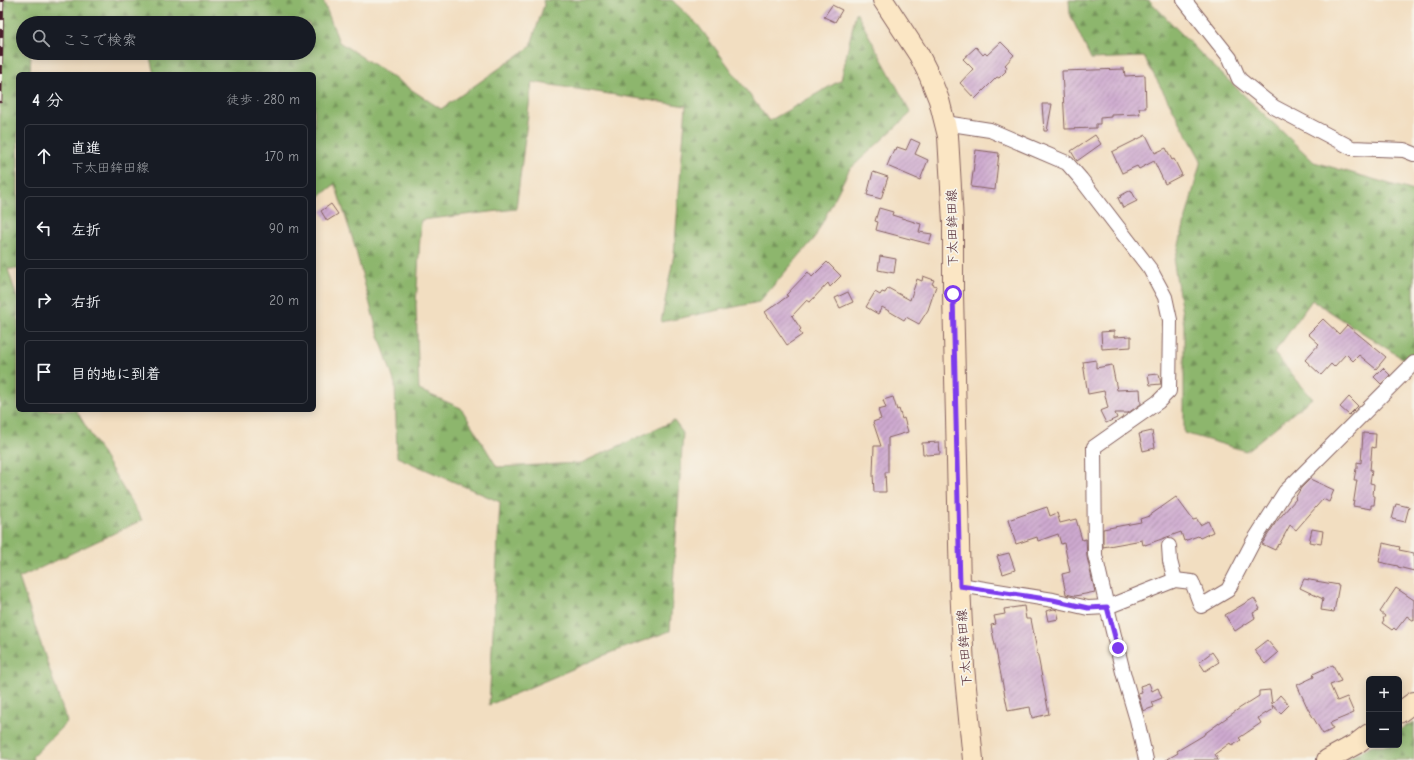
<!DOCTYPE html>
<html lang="ja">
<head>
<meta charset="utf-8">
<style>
	body { margin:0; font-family:"Comic Neue","Klee One",sans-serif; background:#242831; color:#f1f3f6 }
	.controls { position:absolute; right:12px; bottom:12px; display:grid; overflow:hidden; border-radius:6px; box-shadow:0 2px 10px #0003 }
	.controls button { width:36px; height:36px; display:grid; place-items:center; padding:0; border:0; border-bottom:1px solid #363941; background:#171b24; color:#f1f3f6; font:20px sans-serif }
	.stop { position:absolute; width:12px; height:12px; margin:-9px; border:3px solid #7c3aed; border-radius:50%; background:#fff }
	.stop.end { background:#7c3aed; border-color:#fff; box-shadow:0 1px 4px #0008 }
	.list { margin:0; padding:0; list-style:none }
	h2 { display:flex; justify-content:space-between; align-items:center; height:52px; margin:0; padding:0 16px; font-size:17px }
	h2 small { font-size:13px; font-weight:400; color:#9ea1a6 }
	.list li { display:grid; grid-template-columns:26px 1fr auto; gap:12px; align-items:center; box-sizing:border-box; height:64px; margin:0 8px 8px; padding:0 8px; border:1px solid #363941; border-radius:6px }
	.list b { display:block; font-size:15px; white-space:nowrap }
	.list p { margin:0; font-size:13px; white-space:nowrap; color:#9ea1a6 }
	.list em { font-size:13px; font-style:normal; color:#9ea1a6 }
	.icon { flex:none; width:22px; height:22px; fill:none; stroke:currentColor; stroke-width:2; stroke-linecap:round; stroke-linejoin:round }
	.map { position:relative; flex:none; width:1414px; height:760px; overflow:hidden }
	.search { position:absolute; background:#171b24; box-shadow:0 2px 10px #0003; left:16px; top:16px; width:300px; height:44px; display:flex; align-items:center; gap:10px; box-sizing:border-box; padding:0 14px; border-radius:22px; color:#9ea1a6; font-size:15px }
	.panel { position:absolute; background:#171b24; box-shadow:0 2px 10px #0003; left:16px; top:72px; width:300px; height:340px; border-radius:6px }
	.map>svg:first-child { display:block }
	.forest { fill:url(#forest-firs); stroke:#6c6a4c }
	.building { fill:url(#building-hatch) }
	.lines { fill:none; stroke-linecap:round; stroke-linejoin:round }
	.street-casing { stroke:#856260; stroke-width:16 }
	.secondary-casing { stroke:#856260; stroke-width:22 }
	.street { stroke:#fff; stroke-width:14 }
	.secondary { stroke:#fbe6c4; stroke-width:20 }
	.rail-casing { stroke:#4a1f2b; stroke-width:4.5 }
	.rail { stroke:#f7f3e8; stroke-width:3; stroke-dasharray:9; stroke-linecap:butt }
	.route { stroke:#7c3aed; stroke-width:5 }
	.labels { text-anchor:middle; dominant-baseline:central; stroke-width:3.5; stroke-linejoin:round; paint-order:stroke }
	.street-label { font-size:13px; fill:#4a1f2b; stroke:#f7f3e8 }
</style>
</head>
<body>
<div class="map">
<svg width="1414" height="760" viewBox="0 0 1414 760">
	<defs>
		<pattern id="forest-firs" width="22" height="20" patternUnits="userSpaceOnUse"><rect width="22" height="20" fill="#8db66d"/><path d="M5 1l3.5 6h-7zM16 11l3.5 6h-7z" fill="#75935a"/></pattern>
		<pattern id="building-hatch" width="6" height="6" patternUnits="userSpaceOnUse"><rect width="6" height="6" fill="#cda9cf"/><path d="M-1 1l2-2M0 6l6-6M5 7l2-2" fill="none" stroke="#a889a8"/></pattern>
	</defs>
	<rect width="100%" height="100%" fill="#f7f3e8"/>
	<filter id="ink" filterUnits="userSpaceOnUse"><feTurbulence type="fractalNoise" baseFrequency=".025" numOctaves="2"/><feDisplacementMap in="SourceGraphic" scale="8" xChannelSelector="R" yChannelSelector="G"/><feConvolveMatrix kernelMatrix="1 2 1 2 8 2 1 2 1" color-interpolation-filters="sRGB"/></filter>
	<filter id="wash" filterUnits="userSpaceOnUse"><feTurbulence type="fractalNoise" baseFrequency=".012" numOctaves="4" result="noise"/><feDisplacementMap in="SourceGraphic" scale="16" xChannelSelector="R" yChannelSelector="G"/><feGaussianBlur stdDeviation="0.9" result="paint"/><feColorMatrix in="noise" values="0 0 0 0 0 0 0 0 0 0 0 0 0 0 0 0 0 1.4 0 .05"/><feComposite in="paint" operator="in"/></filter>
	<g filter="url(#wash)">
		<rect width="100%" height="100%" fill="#f2dec1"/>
		<!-- forest -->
		<g class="forest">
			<path d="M 0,0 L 323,0 L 339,42 L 441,109 L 530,47 L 544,5 L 543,0 L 672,0 L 698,25 L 769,121 L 841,80 L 856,12 L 911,113 L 849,170 L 814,239 L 759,302 L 661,322 L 674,254 L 686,106 L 532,82 L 516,209 L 421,220 L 416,305 L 419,390 L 461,408 L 497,467 L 581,463 L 674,421 L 683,433 L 670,631 L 605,655 L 489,705 L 500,502 L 397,457 L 395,384 L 376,327 L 353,240 L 335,184 L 314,201 L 314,74 L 154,74 L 149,53 L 309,53 L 309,23 L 141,23 L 139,18 L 33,17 L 32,23 L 23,23 L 23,53 L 31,53 L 30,74 L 18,74 L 18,269 L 8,269 L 18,301 L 18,410 L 76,410 L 142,520 L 19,578 L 67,722 L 32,757 L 33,760 L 0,760 Z"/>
			<path d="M 1069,0 L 1149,0 L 1203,56 L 1314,162 L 1414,191 L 1414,366 L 1312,300 L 1274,353 L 1312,398 L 1246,451 L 1184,433 L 1184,325 L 1174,264 L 1201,160 L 1144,57 L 1091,59 L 1070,14 Z"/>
			<path d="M 1414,722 L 1414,760 L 1346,760 L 1372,745 L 1399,745 L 1399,730 Z"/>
		</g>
		<g id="blocks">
			<!-- building -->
			<g class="building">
				<path d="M 832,5 L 842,10 L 835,22 L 824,17 Z"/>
				<path d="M 1001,42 L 1014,55 L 1005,65 L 1007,67 L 1005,70 L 1006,71 L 999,78 L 997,77 L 975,99 L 960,83 L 973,69 L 963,59 L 976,47 L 983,55 L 985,53 L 987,55 Z"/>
				<path d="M 1124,69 L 1125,76 L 1145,75 L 1146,108 L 1139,108 L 1140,114 L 1111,115 L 1111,117 L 1100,118 L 1100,124 L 1096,124 L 1096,128 L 1065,129 L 1062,71 Z"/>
				<path d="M 1042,104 L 1052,104 L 1047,131 L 1044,131 Z"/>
				<path d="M 1095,135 L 1101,144 L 1077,161 L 1071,151 Z"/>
				<path d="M 1146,135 L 1155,153 L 1166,148 L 1172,160 L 1174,159 L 1182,175 L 1165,184 L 1154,161 L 1139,169 L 1137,166 L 1122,173 L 1112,152 Z"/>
				<path d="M 911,139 L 920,143 L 915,154 L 928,160 L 920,180 L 887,166 L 894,149 L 896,150 L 897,147 L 906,150 Z"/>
				<path d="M 976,150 L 999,153 L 995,190 L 971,187 Z"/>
				<path d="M 873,172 L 888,177 L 881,199 L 867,195 Z"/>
				<path d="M 1131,190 L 1137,201 L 1123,208 L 1118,198 L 1121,197 L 1120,196 Z"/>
				<path d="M 331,204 L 338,214 L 327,221 L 321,211 Z"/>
				<path d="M 879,208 L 893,212 L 892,215 L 921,224 L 919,232 L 932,234 L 929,244 L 876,230 L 878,222 L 875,221 Z"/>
				<path d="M 880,256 L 896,259 L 894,273 L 878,270 Z"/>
				<path d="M 827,262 L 841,276 L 830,287 L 828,283 L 810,302 L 807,300 L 792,316 L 801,329 L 799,331 L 802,335 L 787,345 L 765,312 L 788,296 L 786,295 L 808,272 L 812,277 Z"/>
				<path d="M 923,276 L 934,280 L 932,284 L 936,286 L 928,310 L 919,324 L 906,317 L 904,320 L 882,307 L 878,314 L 866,307 L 875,292 L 880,295 L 882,292 L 885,293 L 888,288 L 910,300 L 917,279 L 922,281 Z"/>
				<path d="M 848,292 L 853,302 L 840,308 L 835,298 Z"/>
				<path d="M 1323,319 L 1339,334 L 1347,325 L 1386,357 L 1376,369 L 1359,355 L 1353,361 L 1346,354 L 1334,367 L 1331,364 L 1321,375 L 1305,360 L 1319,344 L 1308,334 Z"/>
				<path d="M 1114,331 L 1114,337 L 1131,336 L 1131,347 L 1102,349 L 1101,332 Z"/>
				<path d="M 1096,360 L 1096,368 L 1112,365 L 1117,390 L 1140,389 L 1141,404 L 1128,413 L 1115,413 L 1117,418 L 1106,423 L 1100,411 L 1108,408 L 1104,391 L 1088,394 L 1085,376 L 1083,362 Z"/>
				<path d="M 1383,368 L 1390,375 L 1381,384 L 1374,377 Z"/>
				<path d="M 1159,374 L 1161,384 L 1150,385 L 1148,375 Z"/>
				<path d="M 893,397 L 897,410 L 899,409 L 902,419 L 904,418 L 908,432 L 888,438 L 888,472 L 885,472 L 886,492 L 874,492 L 873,474 L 874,446 L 881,446 L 873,422 L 881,419 L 878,410 L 886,408 L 883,400 Z"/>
				<path d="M 1349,397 L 1358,406 L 1349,415 L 1340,407 Z"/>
				<path d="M 1152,431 L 1155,448 L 1143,451 L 1139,434 Z"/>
				<path d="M 1363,433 L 1376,434 L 1375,448 L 1372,447 L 1370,470 L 1372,470 L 1370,483 L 1374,484 L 1373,496 L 1375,496 L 1374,505 L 1371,505 L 1371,509 L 1353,506 L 1357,480 L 1354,480 L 1356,469 L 1357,469 L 1357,462 L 1361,463 Z"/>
				<path d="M 939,442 L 940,454 L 926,455 L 926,454 L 923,454 L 922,443 Z"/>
				<path d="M 1310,479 L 1334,490 L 1329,502 L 1323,499 L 1296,530 L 1290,525 L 1279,545 L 1278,544 L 1275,550 L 1262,544 L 1276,522 L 1296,499 L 1295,498 L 1301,488 Z"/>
				<path d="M 1176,497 L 1193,520 L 1197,519 L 1200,525 L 1208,521 L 1213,532 L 1200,538 L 1198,536 L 1184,541 L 1181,532 L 1145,545 L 1145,544 L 1143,545 L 1142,540 L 1103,547 L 1103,529 L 1141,522 L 1140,519 L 1149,516 Z"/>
				<path d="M 1396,504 L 1409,507 L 1405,522 L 1392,519 Z"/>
				<path d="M 1047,507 L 1050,516 L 1057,513 L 1060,523 L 1076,519 L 1082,540 L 1086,539 L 1087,557 L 1095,592 L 1075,596 L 1066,594 L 1062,574 L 1070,572 L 1064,543 L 1061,544 L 1058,534 L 1038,541 L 1037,537 L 1016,544 L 1008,520 Z"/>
				<path d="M 1312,529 L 1323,531 L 1321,544 L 1309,542 Z"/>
				<path d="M 1383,543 L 1400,547 L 1399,550 L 1414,553 L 1414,571 L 1398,567 L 1398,566 L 1379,562 Z"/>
				<path d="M 1009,553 L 1015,570 L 1003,574 L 997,556 Z"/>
				<path d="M 1304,579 L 1339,585 L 1334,612 L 1321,610 L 1323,599 L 1300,588 Z"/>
				<path d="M 1396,588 L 1414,600 L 1414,621 L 1407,616 L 1396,630 L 1394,628 L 1392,630 L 1382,623 L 1384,620 L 1383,619 L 1385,616 L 1380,612 Z"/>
				<path d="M 1254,598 L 1260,609 L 1253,613 L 1255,618 L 1235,631 L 1225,615 Z"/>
				<path d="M 1024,606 L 1026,619 L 1031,619 L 1049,714 L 1032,718 L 1030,707 L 1008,711 L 991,625 L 996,624 L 994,616 L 1005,614 L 1004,609 Z"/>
				<path d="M 1054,609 L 1057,610 L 1059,619 L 1048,621 L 1046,611 Z"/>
				<path d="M 1267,640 L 1278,653 L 1265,664 L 1254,650 Z"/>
				<path d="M 1212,652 L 1219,662 L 1205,671 L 1199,662 Z"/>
				<path d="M 1333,665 L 1341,681 L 1330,685 L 1337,701 L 1347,697 L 1354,713 L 1330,723 L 1333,729 L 1323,734 L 1308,709 L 1297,685 L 1314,677 L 1313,674 Z"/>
				<path d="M 1149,683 L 1152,691 L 1158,688 L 1162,698 L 1152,702 L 1154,707 L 1143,711 L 1138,694 L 1142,693 L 1140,686 Z"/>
				<path d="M 1270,690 L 1272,704 L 1280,695 L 1289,705 L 1281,713 L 1272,705 L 1273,709 L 1258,718 L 1261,723 L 1239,738 L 1241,740 L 1232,746 L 1230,743 L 1215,754 L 1218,760 L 1166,760 L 1178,753 L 1177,751 L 1204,735 L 1204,734 L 1240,708 L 1259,696 L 1259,691 Z"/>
			</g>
		</g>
	</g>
	<g filter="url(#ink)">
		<use href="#blocks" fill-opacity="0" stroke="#856260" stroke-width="1"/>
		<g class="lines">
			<!-- street casing -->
			<g class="street-casing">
				<g id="street">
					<path d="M 1184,0 L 1230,58 L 1239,79 L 1274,107 L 1352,148 L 1404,150 L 1414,154"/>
					<path d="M 945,123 L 990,130 L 1067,163 L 1081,179 L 1150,269 L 1165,297 L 1170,320 L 1169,391 L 1158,402 L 1094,447 L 1095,555 L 1107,607 L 1124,676 L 1137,720 L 1146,760"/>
					<path d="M 1169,546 L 1170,561 L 1175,580"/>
					<path d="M 960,585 L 1053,600 L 1088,608 L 1107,607 L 1175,580 L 1192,582 L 1201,606 L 1228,590 L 1253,542 L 1285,492 L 1414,363"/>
				</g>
			</g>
			<!-- secondary casing -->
			<g class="secondary-casing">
				<g id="secondary">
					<path d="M 883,0 L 919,55 L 929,75 L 939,100 L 948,136 L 953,222 L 953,294 L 960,585 L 964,667 L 973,760"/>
					<path d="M 1399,713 L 1414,702"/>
					<path d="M 1327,760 L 1356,744 L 1369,734"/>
				</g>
			</g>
			<!-- street -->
			<use href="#street" class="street"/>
			<!-- secondary -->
			<use href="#secondary" class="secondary"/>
			<!-- rail casing -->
			<g class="rail-casing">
				<path id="rail" d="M 0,101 L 2,0"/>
			</g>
			<!-- rail -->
			<use href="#rail" class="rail"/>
		</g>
	</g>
	<g class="lines" filter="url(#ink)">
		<!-- route -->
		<path class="route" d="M 953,294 L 960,586 L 1053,600 L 1088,608 L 1107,607 L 1118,648"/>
	</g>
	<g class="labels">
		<!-- street labels -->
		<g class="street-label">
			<text transform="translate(952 228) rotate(-91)">下太田鉾田線</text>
			<text transform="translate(964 648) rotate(-94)">下太田鉾田線</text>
		</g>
	</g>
</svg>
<div class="controls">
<button>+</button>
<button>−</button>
</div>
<div class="stop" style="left:953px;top:294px"></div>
<div class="stop end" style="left:1118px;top:648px"></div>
<div class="search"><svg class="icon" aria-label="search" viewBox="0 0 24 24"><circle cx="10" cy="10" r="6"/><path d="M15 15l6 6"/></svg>ここで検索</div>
<section class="panel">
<h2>4 分<small>徒歩 · 280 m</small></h2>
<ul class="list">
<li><svg class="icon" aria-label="ahead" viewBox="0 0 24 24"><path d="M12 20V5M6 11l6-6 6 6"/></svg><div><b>直進</b><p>下太田鉾田線</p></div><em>170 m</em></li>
<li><svg class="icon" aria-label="left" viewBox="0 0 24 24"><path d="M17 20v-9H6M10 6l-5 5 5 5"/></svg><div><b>左折</b></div><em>90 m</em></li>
<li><svg class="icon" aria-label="right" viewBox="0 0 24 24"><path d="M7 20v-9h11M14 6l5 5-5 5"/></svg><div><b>右折</b></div><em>20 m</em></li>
<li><svg class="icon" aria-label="arrive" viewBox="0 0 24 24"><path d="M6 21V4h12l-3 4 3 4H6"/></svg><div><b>目的地に到着</b></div></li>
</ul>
</section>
</div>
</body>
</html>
